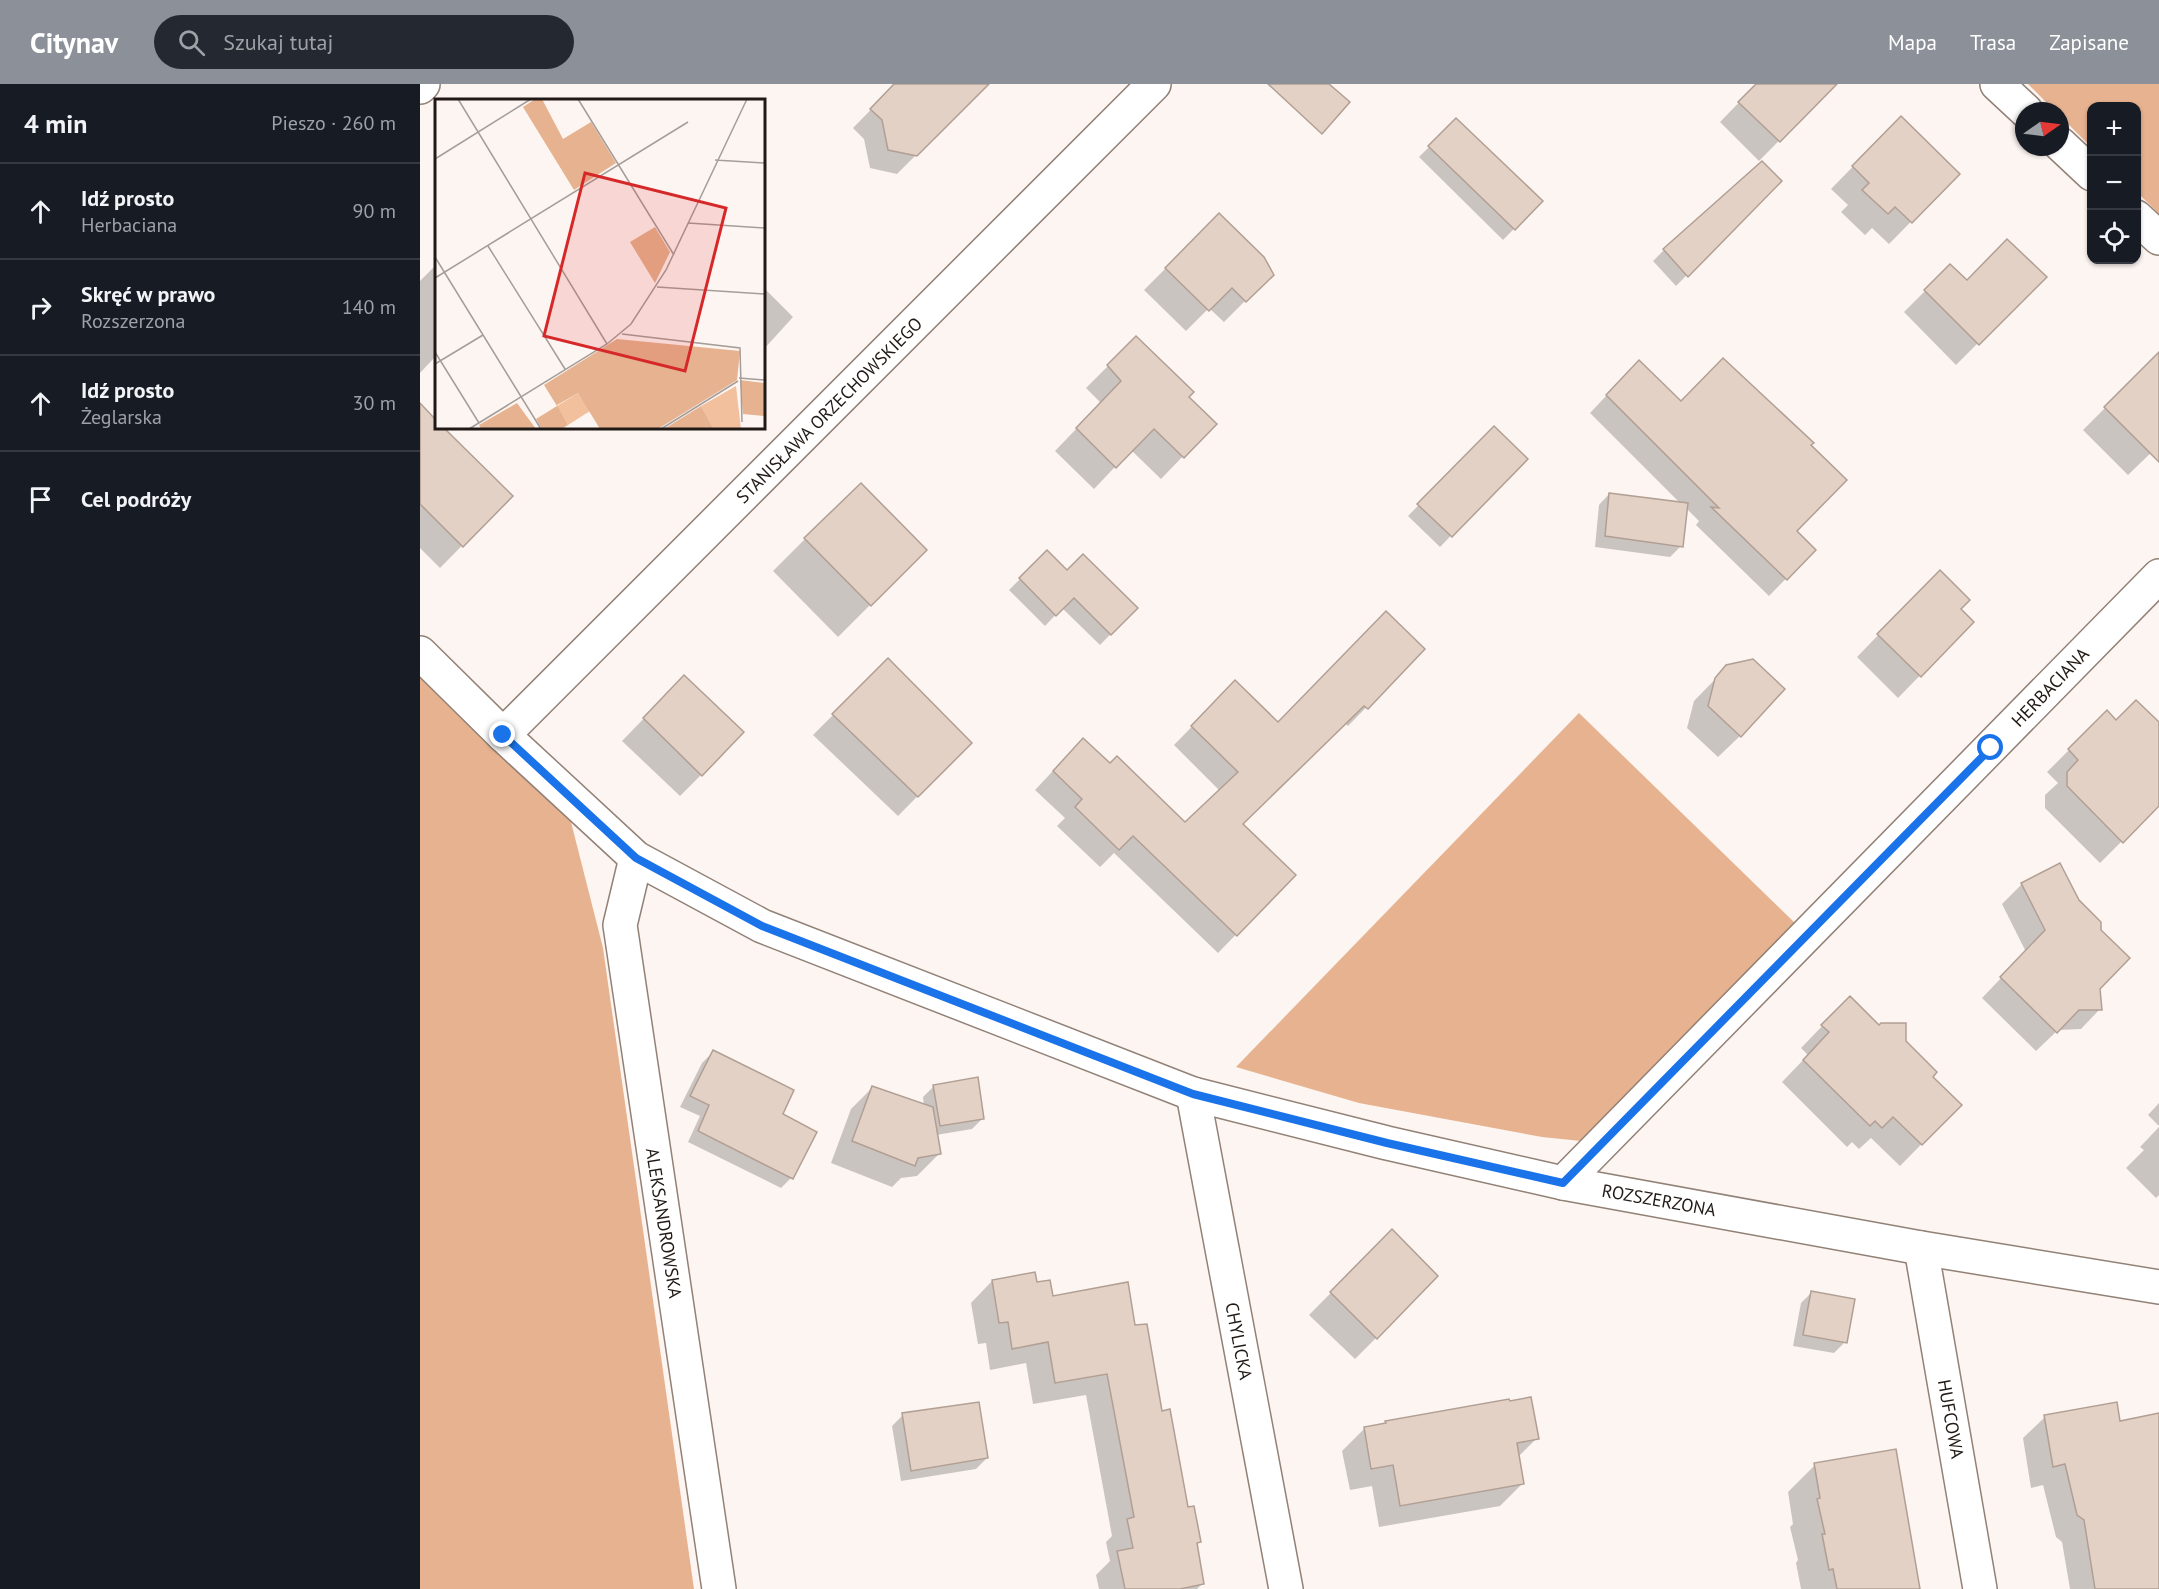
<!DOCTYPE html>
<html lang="pl">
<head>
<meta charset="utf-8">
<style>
	body { margin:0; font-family:"PT Sans",sans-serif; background:#242831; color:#f1f3f6 }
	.controls { position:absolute; right:18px; top:18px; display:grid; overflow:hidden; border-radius:12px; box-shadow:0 2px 4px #0004 }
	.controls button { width:54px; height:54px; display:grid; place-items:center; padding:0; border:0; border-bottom:2px solid #363941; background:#171b24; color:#f1f3f6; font:30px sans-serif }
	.compass { position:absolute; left:1595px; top:18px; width:54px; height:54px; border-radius:50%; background:#171b24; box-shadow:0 2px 4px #0004; rotate:76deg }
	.stop { position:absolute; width:18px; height:18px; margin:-14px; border:4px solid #1a73e8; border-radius:50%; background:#fff }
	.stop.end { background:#1a73e8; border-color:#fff; box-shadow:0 2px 6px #0008 }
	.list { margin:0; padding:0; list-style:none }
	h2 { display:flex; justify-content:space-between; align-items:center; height:78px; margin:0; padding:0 24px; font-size:26px }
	h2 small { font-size:20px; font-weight:400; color:#9ea1a6 }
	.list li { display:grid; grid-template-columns:39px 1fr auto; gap:18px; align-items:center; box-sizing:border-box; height:96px; padding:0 24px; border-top:2px solid #363941 }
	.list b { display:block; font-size:22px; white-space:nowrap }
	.list p { margin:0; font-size:20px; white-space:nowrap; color:#9ea1a6 }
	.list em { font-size:20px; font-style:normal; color:#9ea1a6 }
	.icon { flex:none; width:33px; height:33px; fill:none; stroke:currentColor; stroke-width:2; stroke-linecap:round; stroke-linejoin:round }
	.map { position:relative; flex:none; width:1739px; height:1505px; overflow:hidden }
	header { display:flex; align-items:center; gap:36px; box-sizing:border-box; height:84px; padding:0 30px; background:#8c9099; color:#fff }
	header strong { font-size:28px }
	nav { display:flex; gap:33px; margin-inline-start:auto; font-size:21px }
	.search { width:420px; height:54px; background:#242831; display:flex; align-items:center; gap:15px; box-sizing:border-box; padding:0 21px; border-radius:33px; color:#9ea1a6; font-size:22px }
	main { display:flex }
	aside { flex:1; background:#171b24 }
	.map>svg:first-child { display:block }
	.forest { fill:#e6b28f }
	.shadow { fill:#0003 }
	.building { fill:#e4d1c5; stroke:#b19f94; stroke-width:1.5 }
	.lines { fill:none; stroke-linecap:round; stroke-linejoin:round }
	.street-casing { stroke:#928176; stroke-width:36 }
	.street { stroke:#fff; stroke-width:33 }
	.route { stroke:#1a73e8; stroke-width:8 }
	.labels { text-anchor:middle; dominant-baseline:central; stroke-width:4.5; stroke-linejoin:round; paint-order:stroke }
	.street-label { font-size:18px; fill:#201915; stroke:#fff }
	.inset-road { fill:none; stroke:#a59d99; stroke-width:1.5 }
	.view { fill:#d62828; fill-opacity:0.15; stroke:#d62828; stroke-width:3 }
	.inset-edge { fill:none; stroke:#201915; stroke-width:3 }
</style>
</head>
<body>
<header>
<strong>Citynav</strong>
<div class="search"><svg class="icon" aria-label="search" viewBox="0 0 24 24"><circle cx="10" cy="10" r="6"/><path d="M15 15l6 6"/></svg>Szukaj tutaj</div>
<nav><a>Mapa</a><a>Trasa</a><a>Zapisane</a></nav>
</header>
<main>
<aside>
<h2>4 min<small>Pieszo · 260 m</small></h2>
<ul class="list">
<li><svg class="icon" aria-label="ahead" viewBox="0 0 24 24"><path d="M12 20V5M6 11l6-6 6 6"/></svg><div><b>Idź prosto</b><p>Herbaciana</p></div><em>90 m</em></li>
<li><svg class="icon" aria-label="right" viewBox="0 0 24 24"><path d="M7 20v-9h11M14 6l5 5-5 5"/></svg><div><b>Skręć w prawo</b><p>Rozszerzona</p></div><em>140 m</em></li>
<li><svg class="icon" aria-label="ahead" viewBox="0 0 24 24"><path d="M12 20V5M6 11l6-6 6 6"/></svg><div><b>Idź prosto</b><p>Żeglarska</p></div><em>30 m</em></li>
<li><svg class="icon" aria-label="arrive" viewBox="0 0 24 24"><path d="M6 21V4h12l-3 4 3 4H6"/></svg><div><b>Cel podróży</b></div></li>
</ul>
</aside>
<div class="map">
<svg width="1739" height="1505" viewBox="0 0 1739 1505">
	<rect width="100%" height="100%" fill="#fdf5f1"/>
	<!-- forest -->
	<g class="forest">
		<path d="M 1608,0 L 1739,0 L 1739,130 L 1717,108 L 1716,22 L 1672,22 L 1671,63 L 1640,32 L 1640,27 L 1635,27 Z"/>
		<path d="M 0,591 L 151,738 L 183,864 L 274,1505 L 0,1505 Z"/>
		<path d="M 1159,629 L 1375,839 L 1161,1057 L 1122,1053 L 939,1019 L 816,983 Z"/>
	</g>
	<!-- shadow -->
	<g class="shadow">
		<path d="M 476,0 L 567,0 L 477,90 L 450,84 L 444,55 L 433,44 Z"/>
		<path d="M 1337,0 L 1415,0 L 1339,77 L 1300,38 Z"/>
		<path d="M 1036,36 L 1121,117 L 1083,156 L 999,73 Z"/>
		<path d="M 1459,56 L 1538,90 L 1469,160 L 1452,144 L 1445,151 L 1421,128 L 1428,121 L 1411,105 Z"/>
		<path d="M 1360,97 L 1256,202 L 1233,177 L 1244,166 Z"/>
		<path d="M 799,131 L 852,190 L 804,238 L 789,224 L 766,247 L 724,206 Z"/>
		<path d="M 16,181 L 16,272 L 0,289 L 0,197 Z"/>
		<path d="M 1530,182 L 1547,198 L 1624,193 L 1536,281 L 1484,228 Z"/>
		<path d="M 344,204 L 373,233 L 344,265 Z"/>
		<path d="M 716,254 L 767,313 L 794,340 L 741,395 L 711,366 L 674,405 L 635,367 L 681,319 L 666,304 Z"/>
		<path d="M 1739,270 L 1739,361 L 1708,391 L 1663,346 Z"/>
		<path d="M 1202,295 L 1261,319 L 1389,361 L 1375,447 L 1394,466 L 1349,512 L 1276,441 L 1279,437 L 1266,424 L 1261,462 L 1250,473 L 1175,463 L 1179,421 L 1189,410 L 1261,420 L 1170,329 Z"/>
		<path d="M 0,321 L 16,338 L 16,344 L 22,344 L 91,412 L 20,484 L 0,464 Z"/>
		<path d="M 1074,344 L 1105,375 L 1020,463 L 988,432 Z"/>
		<path d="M 385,455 L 505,466 L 418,553 L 353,487 Z"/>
		<path d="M 627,468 L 647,488 L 716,524 L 680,561 L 642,524 L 625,542 L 589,506 Z"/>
		<path d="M 1498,510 L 1539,525 L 1552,538 L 1478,614 L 1437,573 Z"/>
		<path d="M 1003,565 L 928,642 L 925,639 L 821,740 L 874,791 L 798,869 L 694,769 L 680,783 L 637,742 L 645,734 L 615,706 L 645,674 L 690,681 L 765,740 L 800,707 L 754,661 L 797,617 L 858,640 Z"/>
		<path d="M 468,576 L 550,659 L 478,732 L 393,651 Z"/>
		<path d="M 1307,583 L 1320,652 L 1298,673 L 1267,644 L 1274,617 Z"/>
		<path d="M 264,593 L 281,691 L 260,712 L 202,657 Z"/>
		<path d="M 1687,628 L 1696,638 L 1739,641 L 1739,720 L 1680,779 L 1625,724 L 1625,711 L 1638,699 L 1627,688 Z"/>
		<path d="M 1640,781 L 1678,904 L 1680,925 L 1661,945 L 1638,946 L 1616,967 L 1562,914 L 1606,868 L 1582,820 L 1602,800 Z"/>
		<path d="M 1408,936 L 1459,943 L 1485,958 L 1511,993 L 1540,1021 L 1480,1082 L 1451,1054 L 1439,1065 L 1432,1058 L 1427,1063 L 1362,998 L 1388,971 L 1381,964 Z"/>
		<path d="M 293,968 L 361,1031 L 371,1094 L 361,1104 L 268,1058 L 280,1032 L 260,1023 L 282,979 Z"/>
		<path d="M 514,1002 L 563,1034 L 552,1045 L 516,1051 L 519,1070 L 497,1092 L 481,1094 L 472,1103 L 411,1079 L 431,1025 L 453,1003 L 504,1022 L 503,1013 Z"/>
		<path d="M 1739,1019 L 1739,1042 L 1728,1031 Z"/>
		<path d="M 1739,1043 L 1739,1111 L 1736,1114 L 1706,1084 L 1724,1066 L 1720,1063 Z"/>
		<path d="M 972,1147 L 956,1254 L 935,1275 L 889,1231 Z"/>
		<path d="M 572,1197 L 616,1200 L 632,1214 L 714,1243 L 741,1328 L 766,1425 L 779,1457 L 776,1461 L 783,1499 L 777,1505 L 679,1505 L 676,1491 L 690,1477 L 686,1458 L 692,1452 L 666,1311 L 613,1320 L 606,1279 L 570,1286 L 566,1259 L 558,1260 L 551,1219 Z"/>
		<path d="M 1392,1208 L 1425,1258 L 1414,1269 L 1373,1262 L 1381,1219 Z"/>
		<path d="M 483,1331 L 567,1374 L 556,1385 L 481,1397 L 472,1342 Z"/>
		<path d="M 1739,1331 L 1739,1505 L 1650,1505 L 1642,1458 L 1636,1453 L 1623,1401 L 1611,1404 L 1603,1354 L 1625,1333 L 1698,1339 Z"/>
		<path d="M 966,1339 L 1117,1354 L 1098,1373 L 1102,1400 L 1080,1422 L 959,1443 L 952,1402 L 930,1406 L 922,1367 L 944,1345 L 964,1341 Z"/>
		<path d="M 1395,1381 L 1498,1505 L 1381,1505 L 1376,1479 L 1378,1476 L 1370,1443 L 1373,1440 L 1368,1408 Z"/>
	</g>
	<!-- building -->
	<g class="building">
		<path d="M 474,0 L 569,0 L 497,72 L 468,66 L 462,36 L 450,25 Z"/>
		<path d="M 848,0 L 909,0 L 930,18 L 902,50 Z"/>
		<path d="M 1336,0 L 1417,0 L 1360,58 L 1318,18 Z"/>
		<path d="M 1481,32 L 1540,90 L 1492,139 L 1475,123 L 1468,130 L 1442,106 L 1449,99 L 1432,82 Z"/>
		<path d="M 1036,34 L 1123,117 L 1095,146 L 1008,62 Z"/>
		<path d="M 1342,77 L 1362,97 L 1268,193 L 1243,165 Z"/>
		<path d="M 799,129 L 844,173 L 854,191 L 826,218 L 812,204 L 789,227 L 745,184 Z"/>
		<path d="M 1587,155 L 1627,193 L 1559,261 L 1504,206 L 1530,180 L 1547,196 Z"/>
		<path d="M 716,252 L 774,308 L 769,313 L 797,340 L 764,374 L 734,345 L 696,384 L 656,344 L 701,297 L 687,281 Z"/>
		<path d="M 1739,268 L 1739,378 L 1684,323 Z"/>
		<path d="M 1303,274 L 1394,359 L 1391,361 L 1427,396 L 1377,447 L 1396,466 L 1367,496 L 1291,423 L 1299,424 L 1186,311 L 1219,276 L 1261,317 Z"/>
		<path d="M 0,319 L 16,336 L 16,344 L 24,344 L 93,412 L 43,463 L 0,420 Z"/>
		<path d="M 1074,342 L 1108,375 L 1032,453 L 997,420 Z"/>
		<path d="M 441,399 L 507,466 L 451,522 L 384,454 Z"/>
		<path d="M 1189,409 L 1268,419 L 1263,463 L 1185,452 Z"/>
		<path d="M 627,466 L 647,486 L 663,470 L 718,524 L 691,551 L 654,514 L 636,532 L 599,494 Z"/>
		<path d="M 1520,486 L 1550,516 L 1541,525 L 1554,538 L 1501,593 L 1457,550 Z"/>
		<path d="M 966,527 L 1005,565 L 948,625 L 944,622 L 823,740 L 876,791 L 817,852 L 713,752 L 699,766 L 655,723 L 662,715 L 633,687 L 663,654 L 690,679 L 697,672 L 765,738 L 818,688 L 771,642 L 815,596 L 858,638 Z"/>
		<path d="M 468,574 L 552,659 L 498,713 L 412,630 Z"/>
		<path d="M 1333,575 L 1365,605 L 1321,653 L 1288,622 L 1295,594 L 1306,581 Z"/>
		<path d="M 264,591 L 324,648 L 282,692 L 223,634 Z"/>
		<path d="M 1716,616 L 1739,638 L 1739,722 L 1703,759 L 1647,702 L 1647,688 L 1658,676 L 1648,665 L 1687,626 L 1696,636 Z"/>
		<path d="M 1640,779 L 1659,816 L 1681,838 L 1681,846 L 1710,874 L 1680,905 L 1682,926 L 1659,926 L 1637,949 L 1580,893 L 1625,846 L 1601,799 Z"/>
		<path d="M 1430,912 L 1459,941 L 1461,939 L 1486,939 L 1486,957 L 1517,988 L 1513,993 L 1542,1021 L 1502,1061 L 1473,1033 L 1462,1044 L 1455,1037 L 1450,1042 L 1383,976 L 1409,948 L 1401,941 Z"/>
		<path d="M 293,966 L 374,1006 L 363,1030 L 397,1048 L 373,1095 L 278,1047 L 289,1021 L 270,1012 Z"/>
		<path d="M 558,993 L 564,1035 L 520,1042 L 513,1001 Z"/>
		<path d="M 452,1002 L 513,1023 L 521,1070 L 498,1074 L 495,1082 L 432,1057 Z"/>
		<path d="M 972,1145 L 1018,1192 L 957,1255 L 910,1208 Z"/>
		<path d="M 615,1188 L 617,1198 L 630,1196 L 633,1212 L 708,1198 L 715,1241 L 727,1240 L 742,1327 L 750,1325 L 768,1423 L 774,1422 L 781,1458 L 777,1459 L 784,1500 L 760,1505 L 705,1505 L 697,1467 L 713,1464 L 707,1435 L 714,1433 L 687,1290 L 635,1299 L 628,1258 L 592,1265 L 588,1238 L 579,1239 L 572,1196 Z"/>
		<path d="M 1391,1207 L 1435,1215 L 1427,1259 L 1383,1251 Z"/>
		<path d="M 1111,1313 L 1119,1355 L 1097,1359 L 1104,1400 L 980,1422 L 973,1381 L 951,1385 L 944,1343 L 966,1339 L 965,1337 L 1089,1315 L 1090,1317 Z"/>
		<path d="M 559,1318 L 568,1374 L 491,1387 L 482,1329 Z"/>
		<path d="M 1697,1318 L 1700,1337 L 1739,1329 L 1739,1505 L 1675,1505 L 1664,1436 L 1657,1431 L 1645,1380 L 1633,1383 L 1624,1331 Z"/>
		<path d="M 1476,1365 L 1500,1505 L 1417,1505 L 1413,1485 L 1409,1486 L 1402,1450 L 1405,1450 L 1397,1415 L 1400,1414 L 1394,1379 Z"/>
	</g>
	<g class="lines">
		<!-- street casing -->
		<g class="street-casing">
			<g id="street">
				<path d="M 1577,0 L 1606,27"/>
				<path d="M 0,3 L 3,0"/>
				<path d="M 1640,60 L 1672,90"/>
				<path d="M 1716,133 L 1739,154"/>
				<path d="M 0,569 L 83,651 L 216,774 L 342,842 L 773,1010 L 967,1059 L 1143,1099 L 1501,1164 L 1739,1203"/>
				<path d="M 83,651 L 734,0"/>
				<path d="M 216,774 L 200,841 L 299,1505"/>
				<path d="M 773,1010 L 866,1505"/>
				<path d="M 1143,1099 L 1739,492"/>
				<path d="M 1501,1164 L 1560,1505"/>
			</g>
		</g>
		<!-- street -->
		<use href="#street" class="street"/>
	</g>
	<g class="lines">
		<!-- route -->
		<path class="route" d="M 83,651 L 216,774 L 342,842 L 773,1010 L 967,1059 L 1143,1099 L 1571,664"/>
	</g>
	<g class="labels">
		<!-- street labels -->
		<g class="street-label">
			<text transform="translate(409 326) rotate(-45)">STANISŁAWA ORZECHOWSKIEGO</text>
			<text transform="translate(1630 603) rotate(-46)">HERBACIANA</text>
			<text transform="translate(1239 1116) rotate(10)">ROZSZERZONA</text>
			<text transform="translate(244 1139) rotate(81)">ALEKSANDROWSKA</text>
			<text transform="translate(819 1257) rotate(79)">CHYLICKA</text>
			<text transform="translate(1531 1335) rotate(80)">HUFCOWA</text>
		</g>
	</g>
	<!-- overview -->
	<g transform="translate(15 15)">
		<rect width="330" height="330" fill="#fdf5f1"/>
		<path d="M 301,287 L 306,330 L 279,330 L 266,307 ZM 143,294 L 155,312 L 133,326 L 122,307 Z" fill="#f3c09e"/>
		<path d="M 100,0 L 107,0 L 128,40 L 156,23 L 181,64 L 139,91 L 88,8 ZM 220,128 L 235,153 L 220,184 L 195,143 ZM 182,240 L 305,252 L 302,281 L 223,330 L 165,330 L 143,294 L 122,306 L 133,326 L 126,330 L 107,330 L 101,320 L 122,307 L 109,286 ZM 305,281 L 330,284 L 330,317 L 308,315 ZM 82,304 L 101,330 L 46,330 L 44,326 ZM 266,307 L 279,330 L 229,330 Z" fill="#e6b28f"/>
		<path class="inset-road" d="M 23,0 L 172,245M 143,0 L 239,156M 0,60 L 96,0M 280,61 L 330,64M 253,124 L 330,129M 53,147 L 130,270M 0,158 L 106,330M 0,179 L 253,23M 222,188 L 330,195M 187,235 L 305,249 L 307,323M 0,253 L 44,324M 0,265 L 48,236M 304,279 L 330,281M 34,330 L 172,245 L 196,225 L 231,171 L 312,0M 226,330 L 303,282"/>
		<path class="view" d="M 150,74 L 291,109 L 250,272 L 109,237 Z"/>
		<rect width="330" height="330" class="inset-edge"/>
	</g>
</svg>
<div class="controls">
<button>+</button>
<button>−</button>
<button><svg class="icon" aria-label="locate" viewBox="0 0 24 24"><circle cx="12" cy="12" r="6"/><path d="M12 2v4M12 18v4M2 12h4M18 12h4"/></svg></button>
</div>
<svg class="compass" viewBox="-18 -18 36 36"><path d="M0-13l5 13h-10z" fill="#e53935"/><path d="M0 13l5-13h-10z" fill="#9ea1a6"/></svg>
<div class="stop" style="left:1571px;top:664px"></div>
<div class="stop end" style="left:83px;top:651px"></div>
</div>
</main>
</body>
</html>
